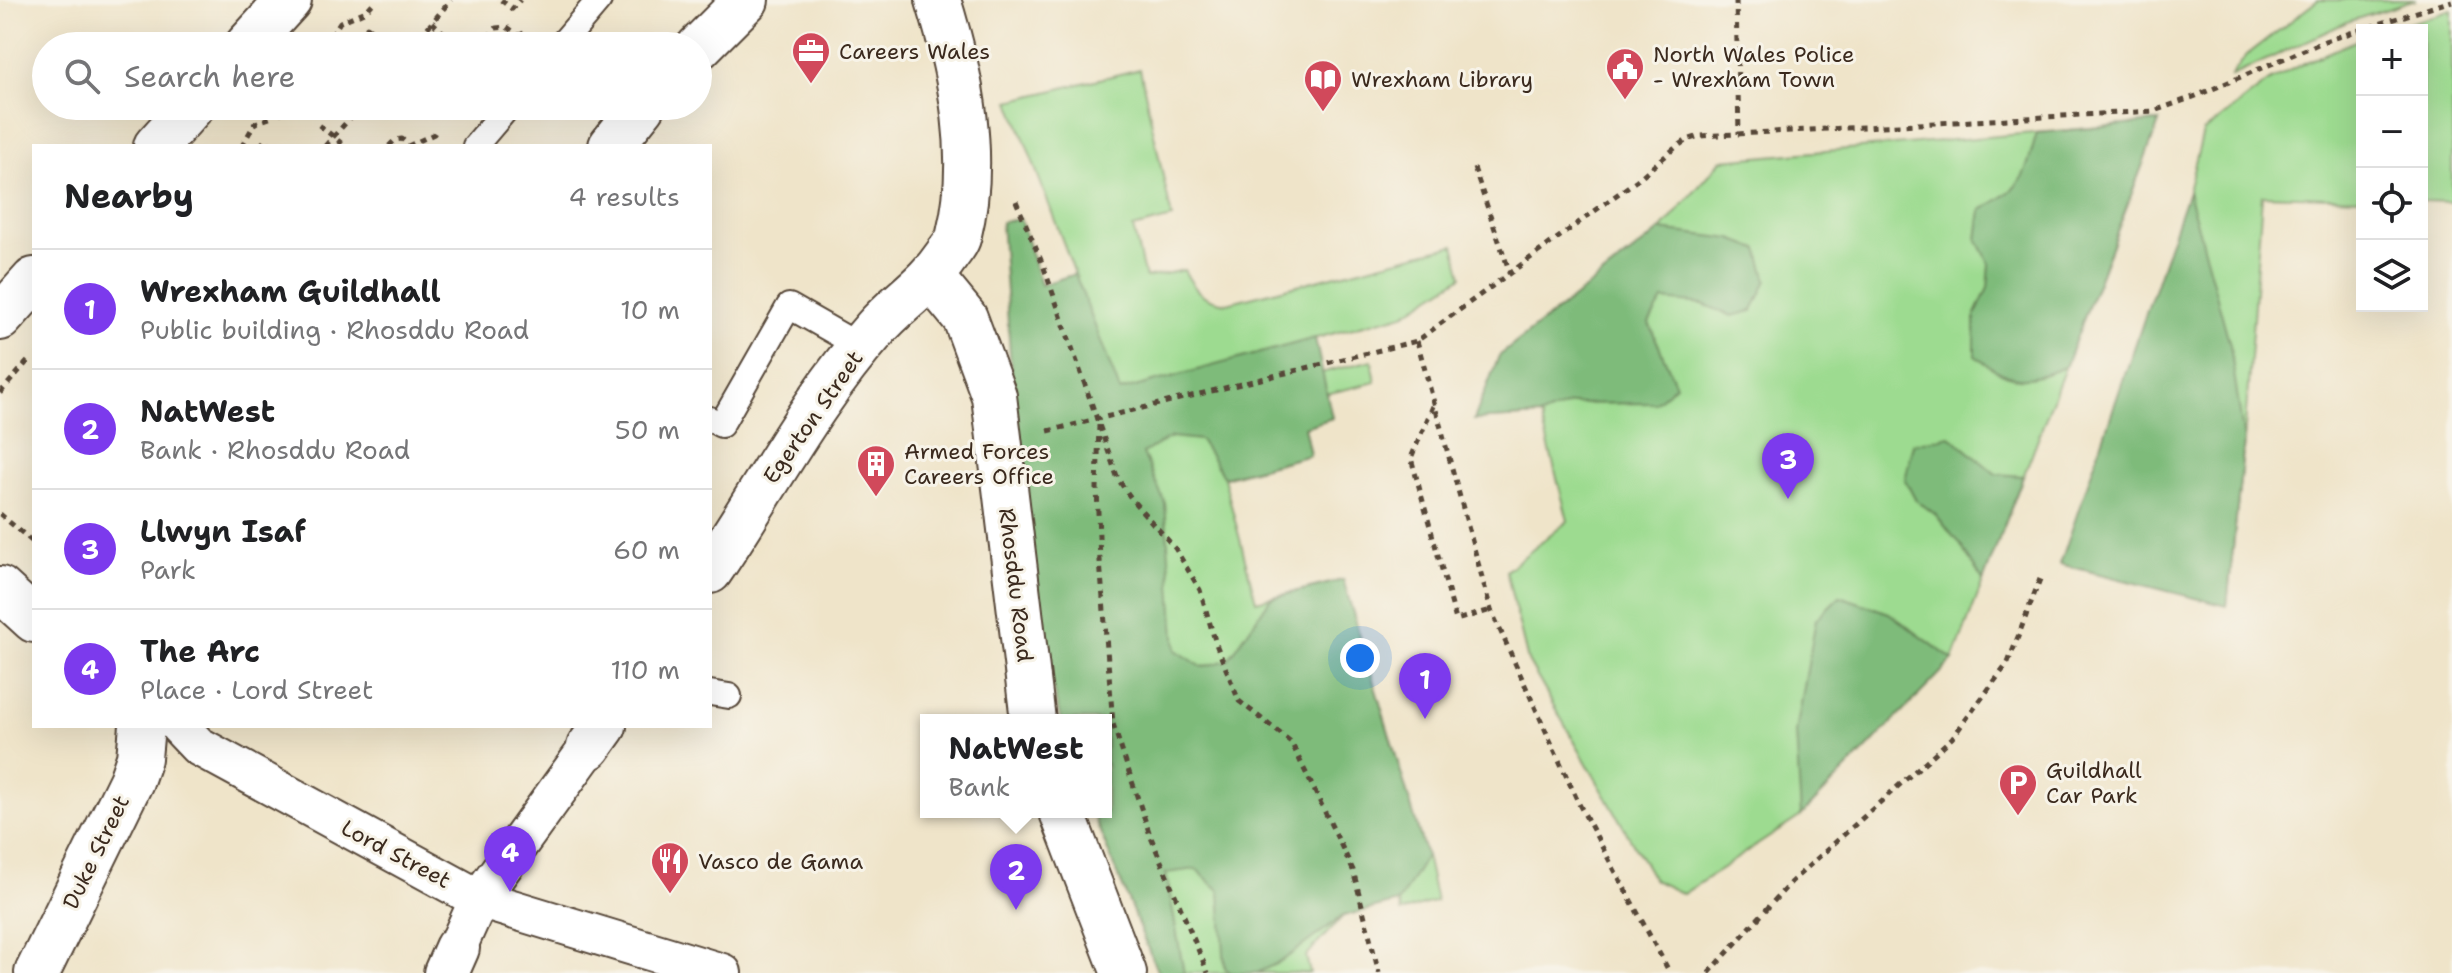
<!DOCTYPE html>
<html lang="en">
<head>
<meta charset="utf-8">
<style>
	body { margin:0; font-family:"Shantell Sans",sans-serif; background:#f2f2f2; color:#202124 }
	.controls { position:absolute; right:24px; top:24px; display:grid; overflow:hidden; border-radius:0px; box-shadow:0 8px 32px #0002 }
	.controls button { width:72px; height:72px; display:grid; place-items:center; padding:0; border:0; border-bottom:2px solid #e0e0e0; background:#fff; color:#202124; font:40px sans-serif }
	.you { position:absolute; left:1360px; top:658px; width:28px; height:28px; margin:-20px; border:6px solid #fff; border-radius:50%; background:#1a73e8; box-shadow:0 0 0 12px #1a73e833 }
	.badge { display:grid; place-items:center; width:52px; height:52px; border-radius:50%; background:#7c3aed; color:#fff; font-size:26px; font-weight:700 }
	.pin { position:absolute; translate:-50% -66px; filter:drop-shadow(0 2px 4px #0008) }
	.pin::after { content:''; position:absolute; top:42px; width:28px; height:24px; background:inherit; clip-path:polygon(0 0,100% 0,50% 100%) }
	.popup { position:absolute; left:920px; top:714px; width:192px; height:104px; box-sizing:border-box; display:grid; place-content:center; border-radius:0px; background:#fff; filter:drop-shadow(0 2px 6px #0005); font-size:26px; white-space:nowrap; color:#757577 }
	.popup b { font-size:30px; color:#202124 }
	.popup::after { content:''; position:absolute; left:50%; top:100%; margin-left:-16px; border:16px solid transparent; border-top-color:#fff }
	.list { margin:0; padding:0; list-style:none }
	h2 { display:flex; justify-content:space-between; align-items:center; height:104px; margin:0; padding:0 32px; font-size:34px }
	h2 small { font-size:26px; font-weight:400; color:#757577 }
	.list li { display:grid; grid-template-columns:52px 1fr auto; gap:24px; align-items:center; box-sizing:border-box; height:120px; padding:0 32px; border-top:2px solid #e0e0e0 }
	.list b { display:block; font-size:30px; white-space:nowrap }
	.list p { margin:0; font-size:26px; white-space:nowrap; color:#757577 }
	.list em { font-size:26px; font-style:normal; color:#757577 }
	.icon { flex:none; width:44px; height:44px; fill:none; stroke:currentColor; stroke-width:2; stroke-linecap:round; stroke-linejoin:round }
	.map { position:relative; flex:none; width:2452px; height:973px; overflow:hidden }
	.search { position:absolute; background:#fff; box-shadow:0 8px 32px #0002; left:32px; top:32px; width:680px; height:88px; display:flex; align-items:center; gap:20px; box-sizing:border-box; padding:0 28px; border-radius:44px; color:#757577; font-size:30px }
	.panel { position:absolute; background:#fff; box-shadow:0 8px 32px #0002; left:32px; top:144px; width:680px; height:584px; border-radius:0px }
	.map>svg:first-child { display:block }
	.green { fill:#9ddb90; stroke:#6c8257; stroke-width:2 }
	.forest { fill:#7ebb7a; stroke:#5c724c; stroke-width:2 }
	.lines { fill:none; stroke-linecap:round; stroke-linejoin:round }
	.service-casing { stroke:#564638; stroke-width:28 }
	.pedestrian-casing { stroke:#564638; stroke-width:42 }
	.minor-casing { stroke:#564638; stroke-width:48 }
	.path { stroke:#564638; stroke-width:5; stroke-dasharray:6 6; stroke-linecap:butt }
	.service { stroke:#fff; stroke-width:24 }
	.pedestrian { stroke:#fff; stroke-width:38 }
	.minor { stroke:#fff; stroke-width:44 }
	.labels { text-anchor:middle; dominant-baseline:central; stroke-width:6; stroke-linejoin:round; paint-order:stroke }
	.poi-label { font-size:22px; fill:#3b2a1e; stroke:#f7f3e8; text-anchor:start }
	.street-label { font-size:22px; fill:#3b2a1e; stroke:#f7f3e8 }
</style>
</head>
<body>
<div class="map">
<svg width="2452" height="973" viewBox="0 0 2452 973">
	<rect width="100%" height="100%" fill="#f7f3e8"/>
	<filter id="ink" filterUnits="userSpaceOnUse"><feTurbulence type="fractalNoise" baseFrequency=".0125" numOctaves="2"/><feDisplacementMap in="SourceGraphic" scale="16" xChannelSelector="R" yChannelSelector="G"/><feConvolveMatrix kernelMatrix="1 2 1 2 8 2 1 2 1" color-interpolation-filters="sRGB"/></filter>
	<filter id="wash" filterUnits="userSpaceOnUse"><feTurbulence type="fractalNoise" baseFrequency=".006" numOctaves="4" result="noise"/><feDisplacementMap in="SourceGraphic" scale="32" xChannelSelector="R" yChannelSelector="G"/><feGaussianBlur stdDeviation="1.8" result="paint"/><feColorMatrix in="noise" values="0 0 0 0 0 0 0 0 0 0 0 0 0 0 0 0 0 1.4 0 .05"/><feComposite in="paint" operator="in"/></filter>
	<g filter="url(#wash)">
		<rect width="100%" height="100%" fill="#efe4c9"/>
		<!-- green -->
		<g class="green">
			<path d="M 2318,0 L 2416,0 L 2347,22 L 2230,77 L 2247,55 Z"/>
			<path d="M 2452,10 L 2452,202 L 2422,201 L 2422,30 L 2388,30 Z"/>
			<path d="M 2362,38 L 2362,198 L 2262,195 L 2244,441 L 2227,606 L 2188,191 L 2203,132 L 2269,81 L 2306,62 Z"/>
			<path d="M 1140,69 L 1172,218 L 1133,228 L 1145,278 L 1184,270 C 1196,292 1201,299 1227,303 L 1454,245 L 1462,276 L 1404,314 L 1120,392 L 1128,422 L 1372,360 L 1376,382 L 1326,394 L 1332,418 L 1304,427 L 1310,455 L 1224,478 L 1256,601 L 1343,580 L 1426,856 L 1436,901 L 1401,912 L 1398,902 L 1343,916 L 1306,956 L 1310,973 L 1158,973 L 1092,812 L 1106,812 L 1106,720 L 1061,720 L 1001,222 L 1020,219 L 1041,285 L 1075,274 L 1010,101 Z"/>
			<path d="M 2159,122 L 1953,660 L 1801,816 L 1683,894 L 1654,880 L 1528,661 L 1506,571 L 1568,521 L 1541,416 L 1474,420 L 1499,356 L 1661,230 L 1722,160 Z"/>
		</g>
		<!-- forest -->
		<g class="forest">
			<path d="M 2159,122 L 2065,367 C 2021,384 2012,383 1975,356 L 1975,316 L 1988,288 L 1990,264 L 1977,239 L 1981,210 C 2026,185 2023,180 2037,133 Z"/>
			<path d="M 2188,191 L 2230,345 L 2244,441 L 2227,606 L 2060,564 Z"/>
			<path d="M 1020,219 L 1041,285 L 1075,274 L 1120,391 L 1315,338 L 1332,418 L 1304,427 L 1310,455 L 1224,477 L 1200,440 L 1171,437 L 1143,453 L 1165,503 L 1176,650 L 1202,667 L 1228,660 L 1271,598 L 1343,580 L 1426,856 L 1399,902 L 1343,916 L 1282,961 L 1257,973 L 1231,973 L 1225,968 L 1220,891 L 1196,869 L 1166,873 L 1184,973 L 1158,973 L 1092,812 L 1106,812 L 1106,720 L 1061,720 C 1016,558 1014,389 1001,222 Z"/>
			<path d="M 1661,230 L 1732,239 L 1758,249 L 1767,280 L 1753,311 L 1732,316 L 1703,304 L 1663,300 L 1649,323 L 1676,385 L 1655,403 L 1570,404 L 1541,416 L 1474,420 L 1499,356 Z"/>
			<path d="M 1950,436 L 1996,474 L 2023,476 L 1983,581 L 1961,546 L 1936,515 L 1915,499 L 1905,480 L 1913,444 Z"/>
			<path d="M 1840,596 L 1889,613 L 1953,660 L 1801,816 L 1796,732 L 1816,619 Z"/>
		</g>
	</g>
	<g filter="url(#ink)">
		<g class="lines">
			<!-- service casing -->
			<g class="service-casing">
				<g id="service">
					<path d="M 560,46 L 599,0"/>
					<path d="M 475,146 L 509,106"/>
					<path d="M 710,419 L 721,425 L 789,306 L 861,347"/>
					<path d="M 710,693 L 729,696"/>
				</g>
			</g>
			<!-- pedestrian casing -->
			<g class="pedestrian-casing">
				<g id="pedestrian">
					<path d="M 179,726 L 198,746 L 479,899 L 722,973"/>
					<path d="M 457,948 L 479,899 L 589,747"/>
				</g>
			</g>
			<!-- minor casing -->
			<g class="minor-casing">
				<g id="minor">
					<path d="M 247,46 L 289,0"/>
					<path d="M 698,48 L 746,0"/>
					<path d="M 156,146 L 192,106"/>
					<path d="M 611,146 L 643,106"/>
					<path d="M 932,278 L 965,318 L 994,396 L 1033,720"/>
					<path d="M 0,318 L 34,280"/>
					<path d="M 710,571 C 765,490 810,402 875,329 C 899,301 925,288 947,255 C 951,249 958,242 959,234 C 978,157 961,74 938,0"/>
					<path d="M 0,589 L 34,620"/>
					<path d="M 589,747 L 604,726"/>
					<path d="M 1062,812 L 1124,973"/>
					<path d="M 37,973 L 131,781 L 139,758 L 142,726"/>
					<path d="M 446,973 L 457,948"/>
				</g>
			</g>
			<!-- path -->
			<g class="path">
				<path d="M 501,0 L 512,9 L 520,0"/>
				<path d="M 1736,0 L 1739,134"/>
				<path d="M 432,22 L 445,34"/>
				<path d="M 325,46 L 340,22 L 366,11 L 376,0"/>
				<path d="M 350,46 L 367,27 L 391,46"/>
				<path d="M 412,46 L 451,0"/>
				<path d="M 479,46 L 496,28 L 507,27 L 518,35"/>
				<path d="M 497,46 L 524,33"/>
				<path d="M 412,106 L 420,113 L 426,106"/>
				<path d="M 278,110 L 283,114 L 294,111 L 298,106"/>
				<path d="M 319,125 L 345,146"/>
				<path d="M 242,146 L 255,123 L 272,117 L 282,106"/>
				<path d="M 260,146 L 265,140 L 273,146"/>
				<path d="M 325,146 L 361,106"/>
				<path d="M 389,146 L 395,140 L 402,139 L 409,145"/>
				<path d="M 408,146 L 434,134 L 437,129"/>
				<path d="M 1474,168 L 1510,273"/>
				<path d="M 1016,201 L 1043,265 L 1118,479 L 1133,501 L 1175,548 L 1200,590 L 1216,644 L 1239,701 L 1291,742 L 1353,870 L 1379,973"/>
				<path d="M 1417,341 L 1491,610 L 1579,804 L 1670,973"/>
				<path d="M 0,393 L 28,361"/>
				<path d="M 1433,406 L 1411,458 L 1456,620 L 1491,610"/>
				<path d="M 1099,425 L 1097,488 L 1100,561 L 1113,724 L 1150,835 L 1208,973"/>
				<path d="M 1048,431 L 1417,341 L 1637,180 L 1675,148 L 1687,140 L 1700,136 L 2154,111 L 2196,96 L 2325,41 L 2452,1"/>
				<path d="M 0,514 L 34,543"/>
				<path d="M 1709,973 L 1791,882 L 1952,738 L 2008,663 L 2040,579"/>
			</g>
			<!-- service -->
			<use href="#service" class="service"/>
			<!-- pedestrian -->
			<use href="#pedestrian" class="pedestrian"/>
			<!-- minor -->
			<use href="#minor" class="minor"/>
		</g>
	</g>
	<!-- icons -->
	<defs>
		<g id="office-pin" transform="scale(2)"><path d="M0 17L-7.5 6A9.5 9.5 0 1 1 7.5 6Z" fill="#d1495b" stroke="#f7f3e8"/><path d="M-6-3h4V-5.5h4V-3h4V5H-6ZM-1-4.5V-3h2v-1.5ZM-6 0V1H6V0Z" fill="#fff"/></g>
		<g id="civic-pin" transform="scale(2)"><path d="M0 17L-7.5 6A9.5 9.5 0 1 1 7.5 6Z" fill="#d1495b" stroke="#f7f3e8"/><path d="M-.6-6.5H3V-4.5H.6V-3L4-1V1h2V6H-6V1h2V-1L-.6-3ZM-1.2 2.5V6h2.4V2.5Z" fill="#fff"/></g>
		<g id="library-pin" transform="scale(2)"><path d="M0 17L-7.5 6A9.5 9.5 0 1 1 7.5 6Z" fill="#d1495b" stroke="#f7f3e8"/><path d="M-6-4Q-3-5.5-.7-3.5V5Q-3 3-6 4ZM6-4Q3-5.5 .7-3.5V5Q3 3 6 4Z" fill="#fff"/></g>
		<g id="building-pin" transform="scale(2)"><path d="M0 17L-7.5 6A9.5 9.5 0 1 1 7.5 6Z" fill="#d1495b" stroke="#f7f3e8"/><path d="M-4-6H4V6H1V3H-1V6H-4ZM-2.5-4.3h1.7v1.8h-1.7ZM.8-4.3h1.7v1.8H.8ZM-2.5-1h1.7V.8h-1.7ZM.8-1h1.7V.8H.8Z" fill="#fff"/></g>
		<g id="parking-pin" transform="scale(2)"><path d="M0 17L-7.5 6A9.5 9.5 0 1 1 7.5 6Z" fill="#d1495b" stroke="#f7f3e8"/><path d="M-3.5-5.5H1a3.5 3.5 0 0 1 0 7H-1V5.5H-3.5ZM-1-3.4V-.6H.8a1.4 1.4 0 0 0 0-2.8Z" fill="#fff"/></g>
		<g id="restaurant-pin" transform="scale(2)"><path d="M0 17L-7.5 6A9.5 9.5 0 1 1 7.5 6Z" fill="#d1495b" stroke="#f7f3e8"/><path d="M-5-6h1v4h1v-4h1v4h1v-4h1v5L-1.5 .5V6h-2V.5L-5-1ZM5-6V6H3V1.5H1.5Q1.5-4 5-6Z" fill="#fff"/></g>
	</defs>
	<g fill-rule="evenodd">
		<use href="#office-pin" x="811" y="51"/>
		<use href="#civic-pin" x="1625" y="67"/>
		<use href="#library-pin" x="1323" y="79"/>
		<use href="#building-pin" x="876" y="464"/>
		<use href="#parking-pin" x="2018" y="783"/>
		<use href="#restaurant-pin" x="670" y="861"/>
	</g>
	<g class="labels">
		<!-- poi labels -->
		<g class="poi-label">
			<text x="839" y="51">Careers Wales</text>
			<text x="1653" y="54">North Wales Police<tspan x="1653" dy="25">- Wrexham Town</tspan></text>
			<text x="1351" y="79">Wrexham Library</text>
			<text x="904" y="451">Armed Forces<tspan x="904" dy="25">Careers Office</tspan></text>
			<text x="2046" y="770">Guildhall<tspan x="2046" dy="25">Car Park</tspan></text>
			<text x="698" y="861">Vasco de Gama</text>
		</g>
		<!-- street labels -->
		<g class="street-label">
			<text transform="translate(813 417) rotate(-55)">Egerton Street</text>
			<text transform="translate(1016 585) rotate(83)">Rhosddu Road</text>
			<text transform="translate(96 852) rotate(-64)">Duke Street</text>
			<text transform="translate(396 854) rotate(28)">Lord Street</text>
		</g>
	</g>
</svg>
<div class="controls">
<button>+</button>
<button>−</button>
<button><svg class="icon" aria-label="locate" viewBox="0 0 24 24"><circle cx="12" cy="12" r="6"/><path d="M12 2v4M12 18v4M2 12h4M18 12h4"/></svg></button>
<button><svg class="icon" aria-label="layers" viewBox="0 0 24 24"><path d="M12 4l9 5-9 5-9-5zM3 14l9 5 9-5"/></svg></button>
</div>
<div class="you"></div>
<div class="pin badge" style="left:1425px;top:719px">1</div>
<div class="pin badge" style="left:1016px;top:910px">2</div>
<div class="popup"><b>NatWest</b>Bank</div>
<div class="pin badge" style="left:1788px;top:499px">3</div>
<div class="pin badge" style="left:510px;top:892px">4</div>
<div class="search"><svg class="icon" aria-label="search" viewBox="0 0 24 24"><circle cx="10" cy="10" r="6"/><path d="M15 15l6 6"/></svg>Search here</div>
<section class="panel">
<h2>Nearby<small>4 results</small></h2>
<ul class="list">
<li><span class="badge">1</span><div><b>Wrexham Guildhall</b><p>Public building · Rhosddu Road</p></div><em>10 m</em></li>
<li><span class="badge">2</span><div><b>NatWest</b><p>Bank · Rhosddu Road</p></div><em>50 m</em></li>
<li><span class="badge">3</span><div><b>Llwyn Isaf</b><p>Park</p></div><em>60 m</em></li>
<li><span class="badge">4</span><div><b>The Arc</b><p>Place · Lord Street</p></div><em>110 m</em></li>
</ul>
</section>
</div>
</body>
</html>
